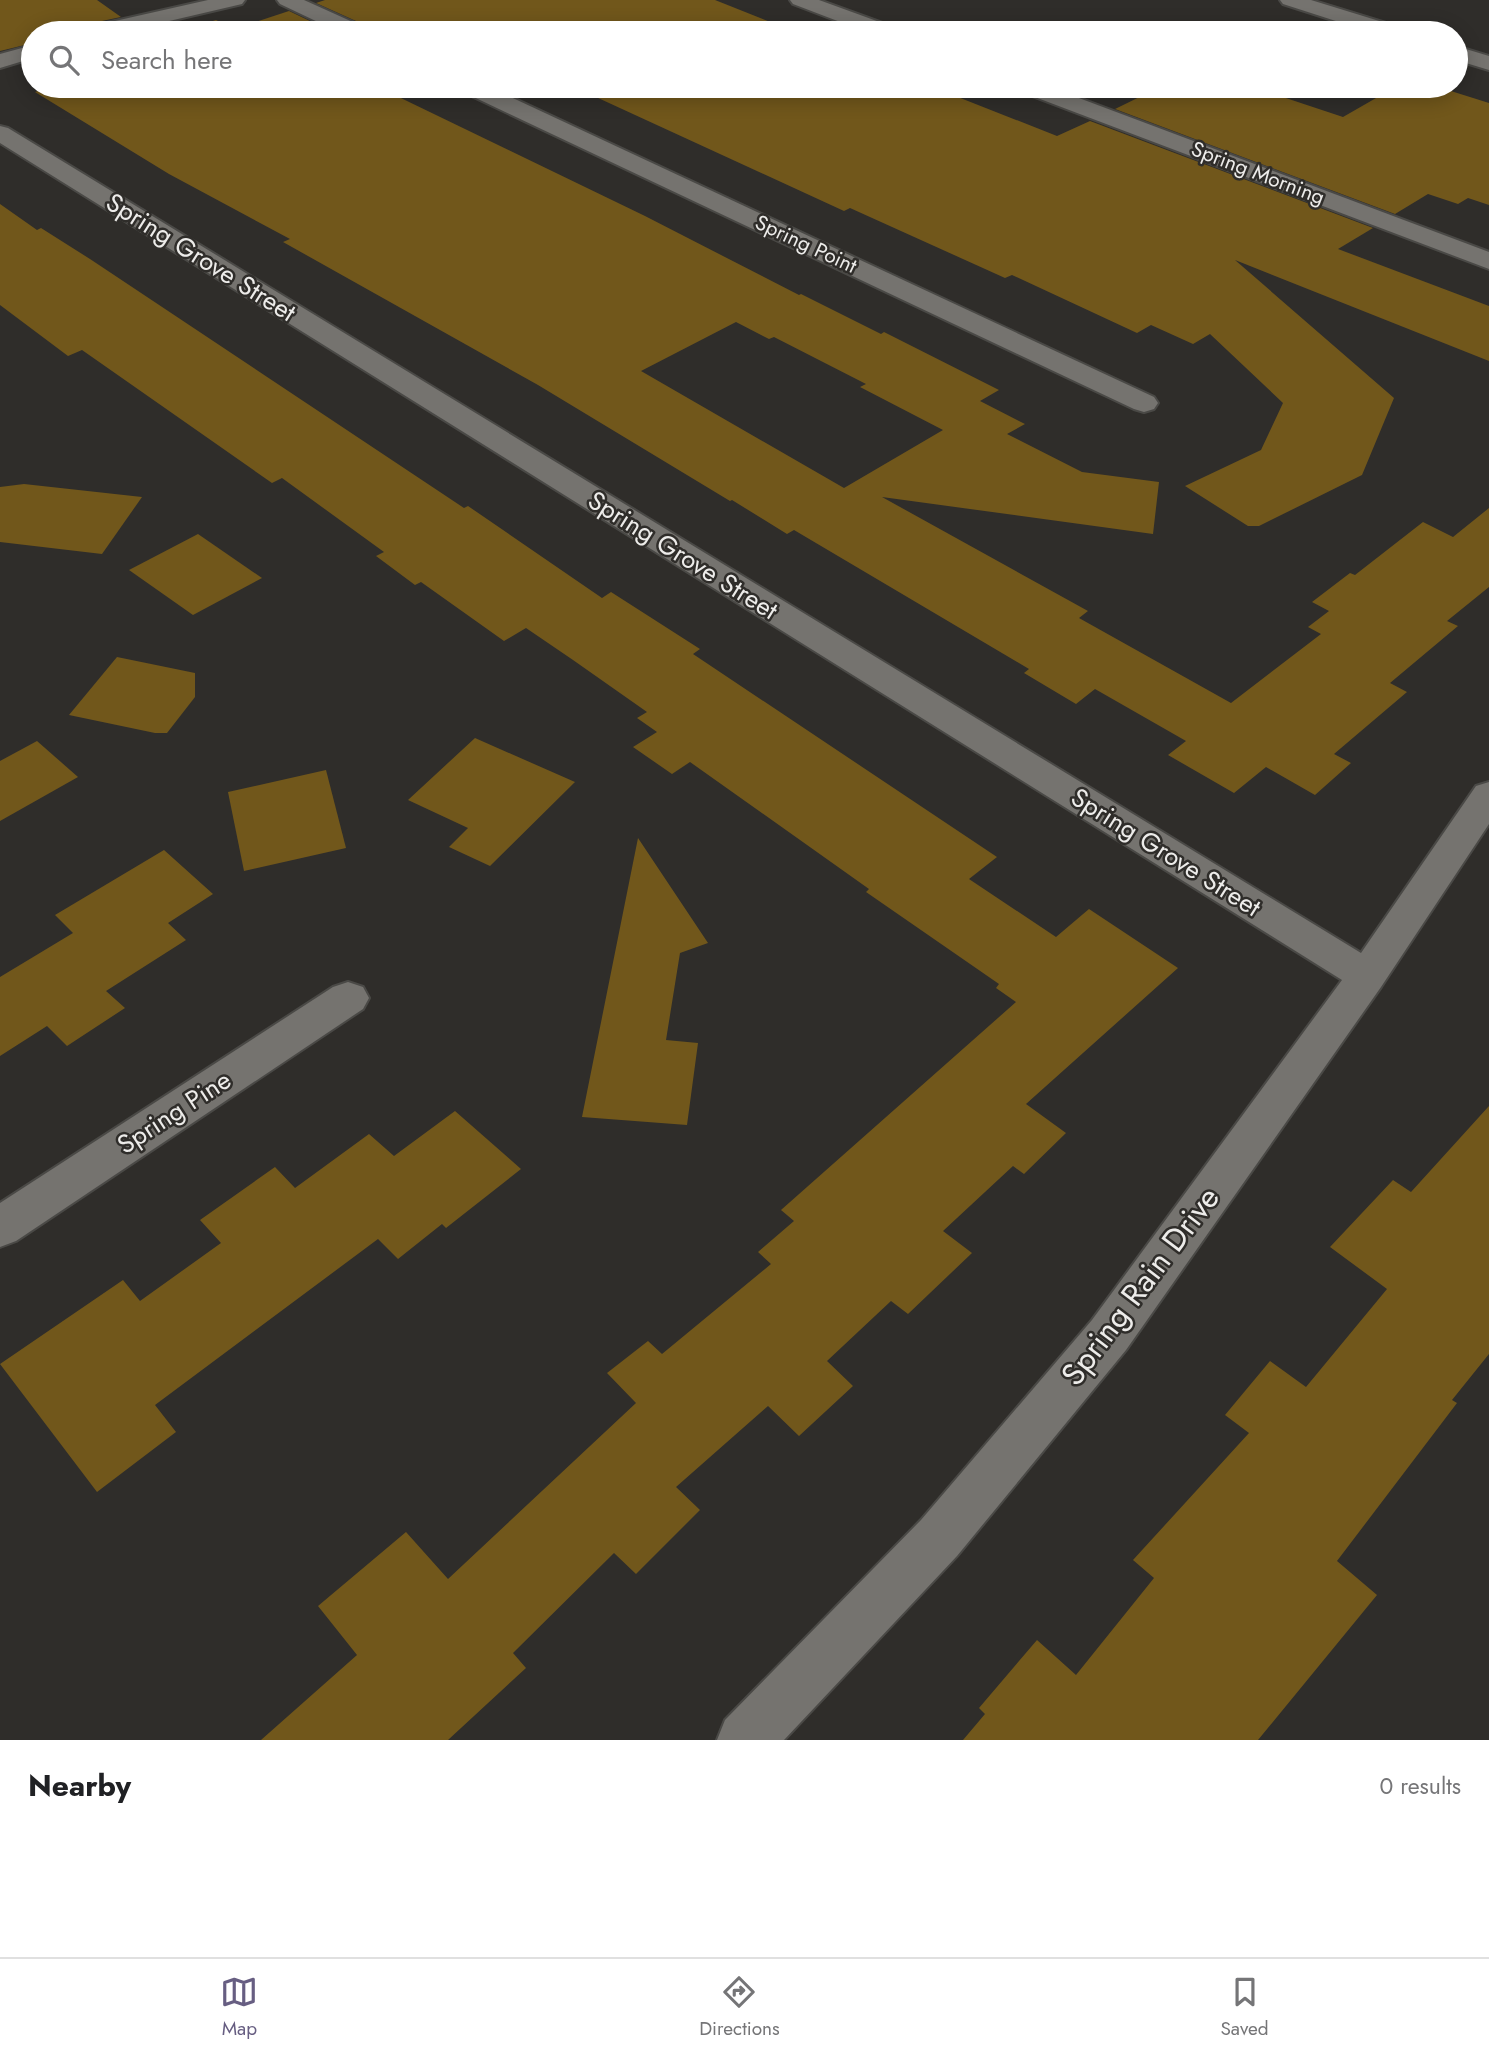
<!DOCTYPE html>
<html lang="en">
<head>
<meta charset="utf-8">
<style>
	body { margin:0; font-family:Jost,sans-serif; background:#f2f2f2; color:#202124 }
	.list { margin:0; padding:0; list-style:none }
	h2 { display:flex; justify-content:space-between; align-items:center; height:91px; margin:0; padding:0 28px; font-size:30px }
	h2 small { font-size:23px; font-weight:400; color:#757577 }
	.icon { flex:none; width:38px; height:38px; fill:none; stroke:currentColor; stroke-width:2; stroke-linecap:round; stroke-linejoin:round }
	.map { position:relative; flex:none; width:1489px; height:1740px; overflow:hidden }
	.search { position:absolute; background:#fff; box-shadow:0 4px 18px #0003; left:21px; right:21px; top:21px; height:77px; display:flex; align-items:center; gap:18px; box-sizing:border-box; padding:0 24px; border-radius:38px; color:#757577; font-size:26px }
	.sheet { height:217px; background:#fff }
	nav { display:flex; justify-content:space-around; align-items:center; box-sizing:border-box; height:98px; border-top:2px solid #e0e0e0; background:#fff; font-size:19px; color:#757577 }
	nav a { display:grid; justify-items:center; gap:4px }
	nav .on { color:#675e82 }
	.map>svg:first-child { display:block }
	.building { fill:#71571b; fill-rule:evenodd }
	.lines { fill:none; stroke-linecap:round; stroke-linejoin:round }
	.minor-casing { stroke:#4a4946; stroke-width:4 }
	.minor { fill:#75736f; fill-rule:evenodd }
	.labels { text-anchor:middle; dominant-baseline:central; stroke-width:5; stroke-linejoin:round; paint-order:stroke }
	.far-street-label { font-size:21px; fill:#edecea; stroke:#2f2d2a }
	.street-label { font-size:26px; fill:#edecea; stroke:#2f2d2a }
	.near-street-label { font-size:32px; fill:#edecea; stroke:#2f2d2a }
</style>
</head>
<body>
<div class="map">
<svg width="1489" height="1740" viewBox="0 0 1489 1740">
	<rect width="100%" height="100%" fill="#2f2d2a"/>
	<!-- building -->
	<g class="building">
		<path d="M 0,0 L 97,0 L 121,17 L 83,25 L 78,33 L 33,33 L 33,43 L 0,51 Z"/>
		<path d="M 325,0 L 715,0 L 798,33 L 372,33 L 367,26 L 316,3 Z"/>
		<path d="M 289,11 L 335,33 L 174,33 L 216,20 L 234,29 Z"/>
		<path d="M 47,86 L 376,86 L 645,216 L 799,295 L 801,294 L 881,334 L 884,332 L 999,390 L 980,401 L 1025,424 L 1007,434 L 1082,472 L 1159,482 L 1153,534 L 882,497 L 1088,611 L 1079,618 L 1231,703 L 1321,634 L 1308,627 L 1329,611 L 1312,602 L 1350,573 L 1355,575 L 1423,522 L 1453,537 L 1489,508 L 1489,587 L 1447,621 L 1458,626 L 1390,683 L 1407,692 L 1334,754 L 1351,763 L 1315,795 L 1266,767 L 1234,793 L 1168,755 L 1186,741 L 1095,689 L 1076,704 L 1024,673 L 1029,669 L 794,530 L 787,534 L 732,500 L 730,501 L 538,385 L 283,242 L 290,239 L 169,174 L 35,92 L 50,87 ZM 736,322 L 769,339 L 774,337 L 866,384 L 860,387 L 943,430 L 844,488 L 641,371 Z"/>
		<path d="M 572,86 L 930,86 L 1057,136 L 1090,121 L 1373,228 L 1338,249 L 1489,306 L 1489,361 L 1235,260 L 1394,398 L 1362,475 L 1259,526 L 1248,526 L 1185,486 L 1261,450 L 1283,403 L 1210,334 L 1193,344 L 1151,325 L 1137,333 L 1012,275 L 1005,278 L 850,208 L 844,211 Z"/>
		<path d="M 1162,86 L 1250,86 L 1343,117 L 1397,86 L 1435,86 L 1489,103 L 1489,205 L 1468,198 L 1458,204 L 1428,194 L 1395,214 L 1115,109 Z"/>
		<path d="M 0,204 L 37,230 L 41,228 L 90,259 L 464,508 L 468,506 L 602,598 L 611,592 L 700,649 L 693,654 L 997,857 L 969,879 L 1056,937 L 1089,909 L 1178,968 L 1026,1104 L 1066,1133 L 1024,1174 L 1013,1166 L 943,1231 L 972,1253 L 908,1314 L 891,1301 L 827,1361 L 853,1386 L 799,1436 L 768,1406 L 676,1487 L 700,1510 L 636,1574 L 614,1553 L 513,1653 L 526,1668 L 448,1740 L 261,1740 L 357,1655 L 318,1606 L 406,1532 L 448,1579 L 636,1403 L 607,1373 L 648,1341 L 662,1354 L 771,1264 L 758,1252 L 794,1221 L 781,1210 L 1016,1002 L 996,988 L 999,984 L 866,892 L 869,889 L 690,762 L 672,774 L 633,747 L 657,732 L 637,718 L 647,712 L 573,660 L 526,628 L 504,641 L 421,582 L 415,585 L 376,556 L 384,552 L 282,478 L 272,483 L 82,350 L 68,356 L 0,305 Z"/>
		<path d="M 24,484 L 142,497 L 102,554 L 0,542 L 0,487 Z"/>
		<path d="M 198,534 L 262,578 L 193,615 L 129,570 Z"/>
		<path d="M 117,657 L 195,673 L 195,697 L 167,733 L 155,733 L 69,715 Z"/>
		<path d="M 475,738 L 575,782 L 490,866 L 449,847 L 468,828 L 408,800 Z"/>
		<path d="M 37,741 L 78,777 L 0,821 L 0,761 Z"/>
		<path d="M 326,770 L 346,848 L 244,871 L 228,792 Z"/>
		<path d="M 638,838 L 708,943 L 680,953 L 666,1040 L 698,1043 L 687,1125 L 582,1117 Z"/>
		<path d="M 164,850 L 213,894 L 168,923 L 186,940 L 106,991 L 125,1008 L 67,1046 L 47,1026 L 0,1056 L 0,977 L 73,933 L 55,915 Z"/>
		<path d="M 1489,1106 L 1489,1354 L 1452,1400 L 1457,1403 L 1337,1561 L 1377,1595 L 1258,1740 L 963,1740 L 985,1714 L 979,1708 L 1037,1640 L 1076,1675 L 1154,1578 L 1133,1560 L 1249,1433 L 1225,1415 L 1270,1361 L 1306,1387 L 1387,1289 L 1330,1247 L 1393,1180 L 1411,1192 Z"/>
		<path d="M 455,1111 L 521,1169 L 446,1228 L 442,1224 L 398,1259 L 378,1239 L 155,1405 L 176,1432 L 97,1492 L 0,1364 L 123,1280 L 140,1301 L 221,1243 L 200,1220 L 275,1167 L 295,1188 L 369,1134 L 394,1156 Z"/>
	</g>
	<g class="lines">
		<!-- minor casing -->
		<g class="minor-casing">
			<g id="minor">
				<path d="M 208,0 L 245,0 L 242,4 L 118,33 L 81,33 L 84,28 Z"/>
				<path d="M 277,0 L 304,0 L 366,28 L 369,33 L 341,33 L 280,4 Z"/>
				<path d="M 790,0 L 819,0 L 896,28 L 899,33 L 869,33 L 793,4 Z"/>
				<path d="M 1280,0 L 1311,0 L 1402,28 L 1405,33 L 1373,33 L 1283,4 Z"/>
				<path d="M 33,45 L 33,58 L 0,68 L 0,54 Z"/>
				<path d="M 1456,46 L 1489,56 L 1489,70 L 1456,60 Z"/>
				<path d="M 458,86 L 487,86 L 1154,397 L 1158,403 L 1154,409 L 1144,412 L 1134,409 L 461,91 Z"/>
				<path d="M 1016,86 L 1047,86 L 1489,252 L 1489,269 L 1019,91 Z"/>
				<path d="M 0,126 L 8,128 L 1361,953 L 1476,786 L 1489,782 L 1489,824 L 1381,987 L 1126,1350 L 957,1556 L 784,1740 L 717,1740 L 725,1720 L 921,1520 L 1092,1320 L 1342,980 L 0,143 Z"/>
				<path d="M 348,982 L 363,987 L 369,998 L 363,1009 L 16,1241 L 0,1247 L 0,1203 L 333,987 Z"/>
			</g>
		</g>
		<!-- minor -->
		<use href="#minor" class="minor"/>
	</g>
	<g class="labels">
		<!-- far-street labels -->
		<g class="far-street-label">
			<text transform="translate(1258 173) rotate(21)">Spring Morning</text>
			<text transform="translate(806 244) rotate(25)">Spring Point</text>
		</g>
		<!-- street labels -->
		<g class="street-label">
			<text transform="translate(201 257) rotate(32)">Spring Grove Street</text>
			<text transform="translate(683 555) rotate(32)">Spring Grove Street</text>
			<text transform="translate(1166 852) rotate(32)">Spring Grove Street</text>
			<text transform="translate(174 1112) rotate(-33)">Spring Pine</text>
		</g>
		<!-- near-street labels -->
		<g class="near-street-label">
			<text transform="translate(1140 1286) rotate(-53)">Spring Rain Drive</text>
		</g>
	</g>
</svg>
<div class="search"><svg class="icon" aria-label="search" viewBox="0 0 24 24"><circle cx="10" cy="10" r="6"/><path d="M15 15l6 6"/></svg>Search here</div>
</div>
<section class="sheet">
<h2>Nearby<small>0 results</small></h2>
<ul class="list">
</ul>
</section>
<nav>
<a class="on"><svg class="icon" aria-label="map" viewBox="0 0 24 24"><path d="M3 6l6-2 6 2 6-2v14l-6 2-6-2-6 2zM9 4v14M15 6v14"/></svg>Map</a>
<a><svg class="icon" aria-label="directions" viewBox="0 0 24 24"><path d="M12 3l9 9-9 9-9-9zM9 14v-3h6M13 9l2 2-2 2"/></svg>Directions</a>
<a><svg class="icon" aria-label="saved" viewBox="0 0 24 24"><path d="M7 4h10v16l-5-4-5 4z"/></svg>Saved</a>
</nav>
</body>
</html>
